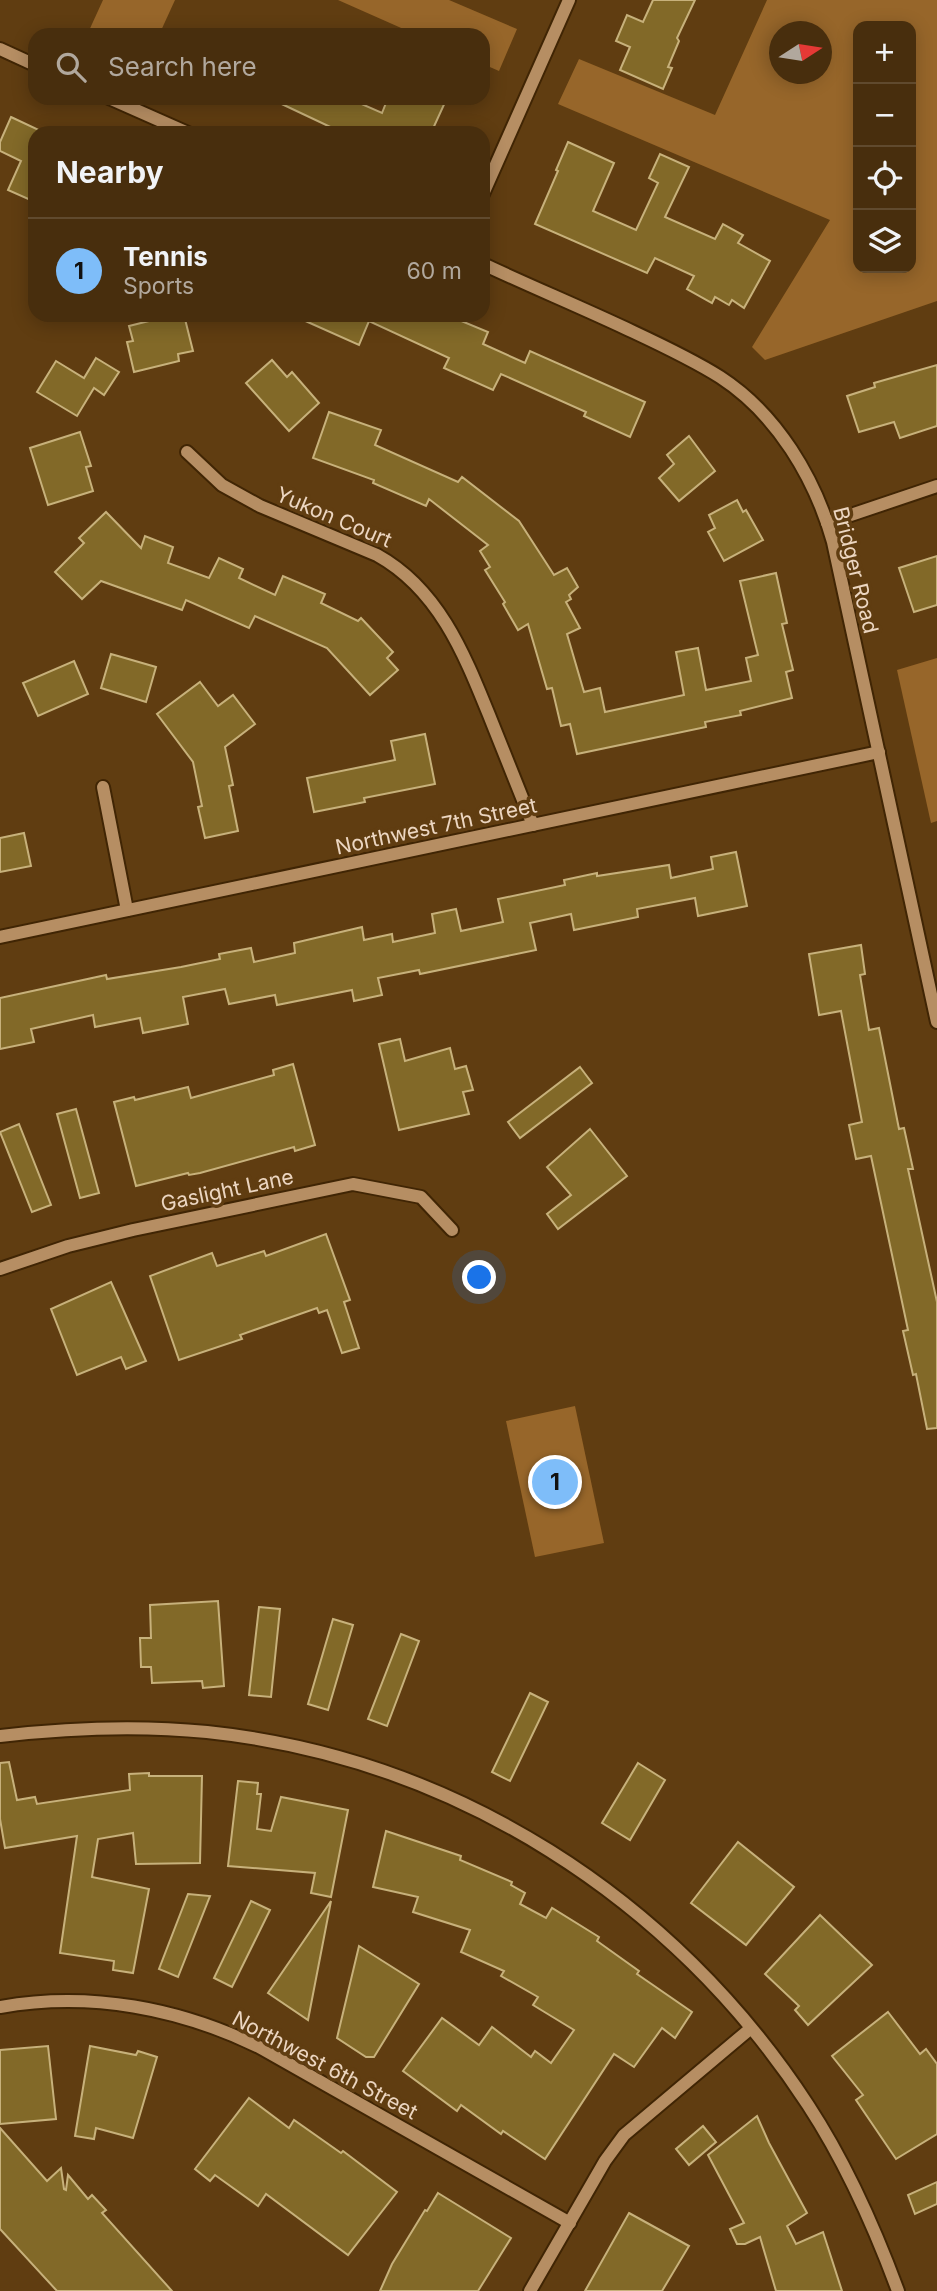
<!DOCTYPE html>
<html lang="en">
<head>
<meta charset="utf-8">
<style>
	body { margin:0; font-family:Inter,sans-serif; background:#523a1b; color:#f1f3f6 }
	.controls { position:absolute; right:21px; top:21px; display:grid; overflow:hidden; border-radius:14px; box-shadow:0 4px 18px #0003 }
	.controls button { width:63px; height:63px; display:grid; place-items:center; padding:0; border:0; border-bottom:2px solid #604a2e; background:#482e0d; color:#f1f3f6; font:35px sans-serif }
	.compass { position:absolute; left:769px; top:21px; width:63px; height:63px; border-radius:50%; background:#482e0d; box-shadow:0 4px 18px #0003; rotate:78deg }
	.you { position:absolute; left:480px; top:1278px; width:24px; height:24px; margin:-18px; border:5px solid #fff; border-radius:50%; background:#1a73e8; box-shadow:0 0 0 10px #1a73e833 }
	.badge { display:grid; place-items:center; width:46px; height:46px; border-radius:50%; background:#7ebdf9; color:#111; font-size:23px; font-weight:700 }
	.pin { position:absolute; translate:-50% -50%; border:4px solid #fff; box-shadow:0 2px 7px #0006 }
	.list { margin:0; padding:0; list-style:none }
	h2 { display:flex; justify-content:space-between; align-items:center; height:91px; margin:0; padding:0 28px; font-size:30px }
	h2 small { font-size:23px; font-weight:400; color:#b1a89d }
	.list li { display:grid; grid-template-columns:46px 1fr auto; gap:21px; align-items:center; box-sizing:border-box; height:105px; padding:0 28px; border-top:2px solid #604a2e }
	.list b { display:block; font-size:26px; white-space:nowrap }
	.list p { margin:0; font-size:23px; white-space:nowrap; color:#b1a89d }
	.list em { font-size:23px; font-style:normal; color:#b1a89d }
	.icon { flex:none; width:38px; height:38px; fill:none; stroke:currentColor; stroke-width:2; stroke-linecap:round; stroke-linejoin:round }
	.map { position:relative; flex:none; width:937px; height:2291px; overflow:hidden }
	.search { position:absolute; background:#482e0d; box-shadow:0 4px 18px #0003; left:28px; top:28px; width:462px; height:77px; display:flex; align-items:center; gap:18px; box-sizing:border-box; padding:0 24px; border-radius:21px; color:#b1a89d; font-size:26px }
	.panel { position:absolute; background:#482e0d; box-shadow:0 4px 18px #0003; left:28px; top:126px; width:462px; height:196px; border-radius:21px }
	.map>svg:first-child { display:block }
	.green { fill:#97662a; fill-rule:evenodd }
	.building { fill:#826928; stroke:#c7b17b; stroke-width:2 }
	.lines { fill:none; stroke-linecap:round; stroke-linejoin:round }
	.minor-casing { stroke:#402504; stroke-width:16 }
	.minor { stroke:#b68e63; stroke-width:12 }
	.labels { text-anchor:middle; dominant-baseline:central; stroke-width:7; stroke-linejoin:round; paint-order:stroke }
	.street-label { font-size:21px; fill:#ecd6c1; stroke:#603d11 }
</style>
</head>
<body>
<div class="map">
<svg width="937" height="2291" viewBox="0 0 937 2291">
	<rect width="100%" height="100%" fill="#603d11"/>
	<!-- green -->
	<g class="green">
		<path d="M 103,0 L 175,0 L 159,35 L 87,35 Z"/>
		<path d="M 338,0 L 449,0 L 517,29 L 499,71 L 483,64 L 483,35 L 417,35 Z"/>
		<path d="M 767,0 L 937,0 L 937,301 L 765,360 L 752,347 L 830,220 L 558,104 L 579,59 L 715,115 ZM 858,26 L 911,26 L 911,268 L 858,268 ZM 780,32 L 822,32 L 822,74 L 780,74 Z"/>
		<path d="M 937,658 L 937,821 L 931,823 L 897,670 Z"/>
		<path d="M 575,1406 L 604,1543 L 535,1557 L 506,1421 Z"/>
	</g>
	<!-- building -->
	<g class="building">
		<path d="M 653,0 L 695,0 L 677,38 L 679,41 L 668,67 L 672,68 L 663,89 L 620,70 L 630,47 L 616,41 L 627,15 L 643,22 Z"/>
		<path d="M 269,98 L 348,98 L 382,113 L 388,98 L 447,98 L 431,133 L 343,133 Z"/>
		<path d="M 11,117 L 41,131 L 35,133 L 35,202 L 8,190 L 21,161 L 0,151 L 0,142 Z"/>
		<path d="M 568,142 L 614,163 L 593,211 L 636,230 L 658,183 L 649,178 L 660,154 L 689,167 L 665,217 L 715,239 L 723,224 L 743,235 L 738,243 L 770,261 L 744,308 L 732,300 L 729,305 L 715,297 L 712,303 L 687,289 L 694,276 L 655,258 L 647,273 L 535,224 L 558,171 L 556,170 Z"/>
		<path d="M 173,315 L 184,315 L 193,351 L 178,354 L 179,361 L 134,372 L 127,342 L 133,341 L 129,326 Z"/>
		<path d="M 292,315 L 447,315 L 488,332 L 483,344 L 525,363 L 530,351 L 645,402 L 630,437 L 584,416 L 586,412 L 501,374 L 493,390 L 444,368 L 449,358 L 369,321 L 359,345 Z"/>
		<path d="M 96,358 L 119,372 L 104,395 L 94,388 L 77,416 L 37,392 L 56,361 L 84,378 Z"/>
		<path d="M 272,360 L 287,377 L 292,372 L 319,403 L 289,431 L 246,383 Z"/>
		<path d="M 937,365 L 937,426 L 900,438 L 894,422 L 859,432 L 847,396 L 875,387 L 874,383 Z"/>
		<path d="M 329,412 L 381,430 L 375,445 L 458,482 L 462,477 L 519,521 L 554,575 L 567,568 L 578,587 L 569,595 L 571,599 L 566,602 L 580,628 L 567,634 L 584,692 L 600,688 L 605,712 L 684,695 L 676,652 L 698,648 L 706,690 L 751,681 L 746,658 L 758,655 L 740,581 L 776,573 L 787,623 L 782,624 L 793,670 L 786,672 L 792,698 L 740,711 L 741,715 L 705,722 L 706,727 L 577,754 L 570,724 L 561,726 L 552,688 L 547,689 L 528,624 L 518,630 L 503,604 L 505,602 L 485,570 L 490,567 L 480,551 L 488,545 L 429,499 L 426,506 L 373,483 L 374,480 L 313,458 Z"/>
		<path d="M 80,432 L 91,466 L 86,467 L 93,491 L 48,505 L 30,448 Z"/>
		<path d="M 689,436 L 715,471 L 679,501 L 659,478 L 674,464 L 667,455 Z"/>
		<path d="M 737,500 L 743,512 L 746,510 L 763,540 L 724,561 L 708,532 L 715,528 L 709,515 Z"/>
		<path d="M 106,512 L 141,548 L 145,536 L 173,547 L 168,563 L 209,578 L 219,558 L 243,569 L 239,578 L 275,595 L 283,576 L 325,594 L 321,603 L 358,621 L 361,618 L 393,652 L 387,658 L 398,670 L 370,695 L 327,648 L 255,616 L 249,628 L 186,600 L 182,610 L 101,581 L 82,599 L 55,572 L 84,543 L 79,538 Z"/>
		<path d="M 937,556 L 937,605 L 914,612 L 899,568 Z"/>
		<path d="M 111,654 L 156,667 L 146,702 L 101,688 Z"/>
		<path d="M 74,661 L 88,694 L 38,716 L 23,683 Z"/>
		<path d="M 200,682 L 218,706 L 233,695 L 255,724 L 225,747 L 233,785 L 229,786 L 238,831 L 205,838 L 198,807 L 202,806 L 193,762 L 157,714 Z"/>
		<path d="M 425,734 L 435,784 L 364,798 L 365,802 L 314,812 L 307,778 L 395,760 L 391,741 Z"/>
		<path d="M 24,833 L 31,866 L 0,872 L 0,838 Z"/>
		<path d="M 736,852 L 747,906 L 698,916 L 695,898 L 637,909 L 638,917 L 574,930 L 571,914 L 530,923 L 536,950 L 420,974 L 419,970 L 378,978 L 382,995 L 354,1001 L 352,990 L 277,1005 L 275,995 L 229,1004 L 225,989 L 183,997 L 188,1024 L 143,1033 L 140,1018 L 95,1027 L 93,1015 L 31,1029 L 34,1042 L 0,1049 L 0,998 L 106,975 L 107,979 L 181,967 L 220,959 L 219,954 L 251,948 L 254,962 L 295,953 L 294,943 L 362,927 L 364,940 L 392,934 L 393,942 L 435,933 L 432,914 L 456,909 L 461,931 L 503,922 L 498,899 L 565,885 L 564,880 L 597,873 L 597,876 L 669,865 L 671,878 L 713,869 L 711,857 Z"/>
		<path d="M 861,945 L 865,974 L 860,975 L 869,1030 L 879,1028 L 899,1129 L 904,1128 L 913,1169 L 908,1169 L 937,1302 L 937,1428 L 927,1429 L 916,1374 L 913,1375 L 903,1331 L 908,1330 L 871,1156 L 856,1159 L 849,1125 L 862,1122 L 841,1011 L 819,1015 L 809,954 Z"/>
		<path d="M 400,1039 L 405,1061 L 450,1048 L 455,1069 L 466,1066 L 473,1090 L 463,1092 L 469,1114 L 399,1130 L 379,1044 Z"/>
		<path d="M 293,1064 L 315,1145 L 295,1151 L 294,1147 L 200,1173 L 189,1175 L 188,1173 L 136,1186 L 114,1102 L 134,1097 L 135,1100 L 188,1087 L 191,1098 L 274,1075 L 273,1070 Z"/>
		<path d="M 580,1067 L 592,1083 L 520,1138 L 508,1122 Z"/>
		<path d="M 76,1109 L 99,1193 L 80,1198 L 57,1114 Z"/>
		<path d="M 19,1124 L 51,1205 L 32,1212 L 0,1132 Z"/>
		<path d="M 590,1129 L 627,1176 L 558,1229 L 547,1214 L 571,1195 L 547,1167 Z"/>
		<path d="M 326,1234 L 350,1300 L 344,1302 L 359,1348 L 342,1353 L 327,1310 L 319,1313 L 317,1308 L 240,1335 L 242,1339 L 179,1360 L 150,1276 L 212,1253 L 217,1266 L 264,1251 L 266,1256 Z"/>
		<path d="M 111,1282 L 146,1361 L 126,1369 L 121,1357 L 77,1375 L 51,1309 Z"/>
		<path d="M 218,1601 L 224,1686 L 203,1688 L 202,1681 L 152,1683 L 151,1667 L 141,1667 L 140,1638 L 151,1638 L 150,1605 Z"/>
		<path d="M 259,1607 L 280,1609 L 271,1697 L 249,1695 Z"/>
		<path d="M 333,1619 L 353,1625 L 328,1710 L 308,1704 Z"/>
		<path d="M 401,1634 L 419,1641 L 387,1726 L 368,1719 Z"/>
		<path d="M 530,1693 L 548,1702 L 510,1781 L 492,1772 Z"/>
		<path d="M 9,1762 L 17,1800 L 35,1797 L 37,1804 L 130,1790 L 129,1774 L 149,1773 L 149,1776 L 202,1776 L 200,1863 L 136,1864 L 133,1833 L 98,1839 L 92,1877 L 149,1889 L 133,1973 L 113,1970 L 114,1961 L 60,1953 L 77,1836 L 5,1848 L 0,1819 L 0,1763 Z"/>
		<path d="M 638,1763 L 665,1780 L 630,1840 L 602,1823 Z"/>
		<path d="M 238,1781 L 258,1783 L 257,1794 L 261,1794 L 257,1829 L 271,1831 L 281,1797 L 348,1810 L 331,1897 L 311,1893 L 315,1873 L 228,1866 Z"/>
		<path d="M 386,1831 L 461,1856 L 460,1860 L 512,1882 L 511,1885 L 525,1893 L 520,1904 L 546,1918 L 552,1908 L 599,1937 L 597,1941 L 639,1971 L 637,1974 L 692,2012 L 675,2038 L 662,2028 L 634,2067 L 614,2054 L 545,2159 L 503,2131 L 501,2134 L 461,2105 L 457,2111 L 403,2071 L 442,2018 L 479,2045 L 492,2027 L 531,2057 L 535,2051 L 551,2063 L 574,2030 L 533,2005 L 538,1997 L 501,1976 L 504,1971 L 461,1952 L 470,1930 L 413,1912 L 418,1897 L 373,1887 Z"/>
		<path d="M 738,1842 L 794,1887 L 746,1945 L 691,1903 Z"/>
		<path d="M 188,1894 L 210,1896 L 178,1977 L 159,1969 Z"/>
		<path d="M 251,1901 L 270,1910 L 232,1987 L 214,1978 Z"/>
		<path d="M 331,1901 L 308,2020 L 268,1993 Z"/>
		<path d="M 820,1915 L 872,1965 L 808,2025 L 795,2010 L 799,2006 L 765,1974 Z"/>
		<path d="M 359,1946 L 419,1984 L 374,2057 L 366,2057 L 337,2038 Z"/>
		<path d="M 888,2012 L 920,2054 L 926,2049 L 937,2064 L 937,2134 L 896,2159 L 856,2100 L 863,2095 L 832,2056 Z"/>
		<path d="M 48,2046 L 56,2119 L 0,2124 L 0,2050 Z"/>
		<path d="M 90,2046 L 136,2055 L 138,2051 L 157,2057 L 133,2138 L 96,2128 L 94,2139 L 75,2136 Z"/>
		<path d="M 249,2098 L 289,2128 L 294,2120 L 341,2153 L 343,2151 L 397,2192 L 348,2255 L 266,2194 L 258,2206 L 215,2175 L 210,2181 L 195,2169 Z"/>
		<path d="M 757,2116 L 769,2143 L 807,2213 L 787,2226 L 796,2244 L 823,2232 L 842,2291 L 776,2291 L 760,2237 L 745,2244 L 737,2244 L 730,2229 L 744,2223 L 708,2155 Z"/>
		<path d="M 703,2126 L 716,2142 L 689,2165 L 676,2149 Z"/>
		<path d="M 0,2128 L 47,2181 L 61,2168 L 64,2189 L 66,2190 L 68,2175 L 88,2199 L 92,2195 L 106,2210 L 102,2213 L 172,2291 L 57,2291 L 0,2229 Z"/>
		<path d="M 937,2182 L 937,2204 L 915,2214 L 908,2195 Z"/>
		<path d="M 438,2193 L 511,2238 L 478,2291 L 380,2291 L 392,2264 L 425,2210 L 427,2211 Z"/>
		<path d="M 629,2213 L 689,2246 L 662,2291 L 585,2291 Z"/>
	</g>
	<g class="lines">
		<!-- minor casing -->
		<g class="minor-casing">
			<g id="minor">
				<path d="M 0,49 L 35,65"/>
				<path d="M 109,98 L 188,133"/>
				<path d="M 483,194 L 569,0"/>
				<path d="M 483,264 C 530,286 578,306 625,328 C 657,343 690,358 720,377 C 777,414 815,478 833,542 L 937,1022"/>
				<path d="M 187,452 L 222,485 L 260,506 L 377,555 C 440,590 465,656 491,720 C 505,755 519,790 533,825"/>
				<path d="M 827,523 L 937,486"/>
				<path d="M 103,787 L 127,910"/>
				<path d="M 0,937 L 879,752"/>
				<path d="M 0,1269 L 68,1246 L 133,1230 L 353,1184 L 421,1197 L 452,1230"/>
				<path d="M 0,1736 C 69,1728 137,1725 207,1732 C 454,1758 673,1898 808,2105 C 846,2163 874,2226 898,2291"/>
				<path d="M 0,2007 C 90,1991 180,2008 261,2048 L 570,2223"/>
				<path d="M 530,2291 L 605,2161 L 624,2135 L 750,2029"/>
			</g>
		</g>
		<!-- minor -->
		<use href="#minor" class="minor"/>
	</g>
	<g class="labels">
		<!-- street labels -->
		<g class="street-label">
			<text transform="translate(334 517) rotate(23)">Yukon Court</text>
			<text transform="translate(856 570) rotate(76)">Bridger Road</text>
			<text transform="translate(436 826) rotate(-12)">Northwest 7th Street</text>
			<text transform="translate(227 1190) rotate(-12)">Gaslight Lane</text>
			<text transform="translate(325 2065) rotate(28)">Northwest 6th Street</text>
		</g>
	</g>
</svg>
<div class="controls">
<button>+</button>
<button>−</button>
<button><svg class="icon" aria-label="locate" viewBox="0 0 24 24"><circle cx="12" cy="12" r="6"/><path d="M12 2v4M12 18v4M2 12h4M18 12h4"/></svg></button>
<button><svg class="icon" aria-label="layers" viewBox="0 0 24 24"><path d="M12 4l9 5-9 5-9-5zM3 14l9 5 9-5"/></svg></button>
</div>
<svg class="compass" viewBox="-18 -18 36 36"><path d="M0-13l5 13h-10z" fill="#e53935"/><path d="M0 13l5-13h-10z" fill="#b1a89d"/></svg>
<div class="you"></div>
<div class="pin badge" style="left:555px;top:1482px">1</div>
<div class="search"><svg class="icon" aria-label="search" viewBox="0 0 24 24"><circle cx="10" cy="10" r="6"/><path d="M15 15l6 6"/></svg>Search here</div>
<section class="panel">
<h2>Nearby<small></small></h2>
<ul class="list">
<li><span class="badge">1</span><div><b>Tennis</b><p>Sports</p></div><em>60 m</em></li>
</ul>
</section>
</div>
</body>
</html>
